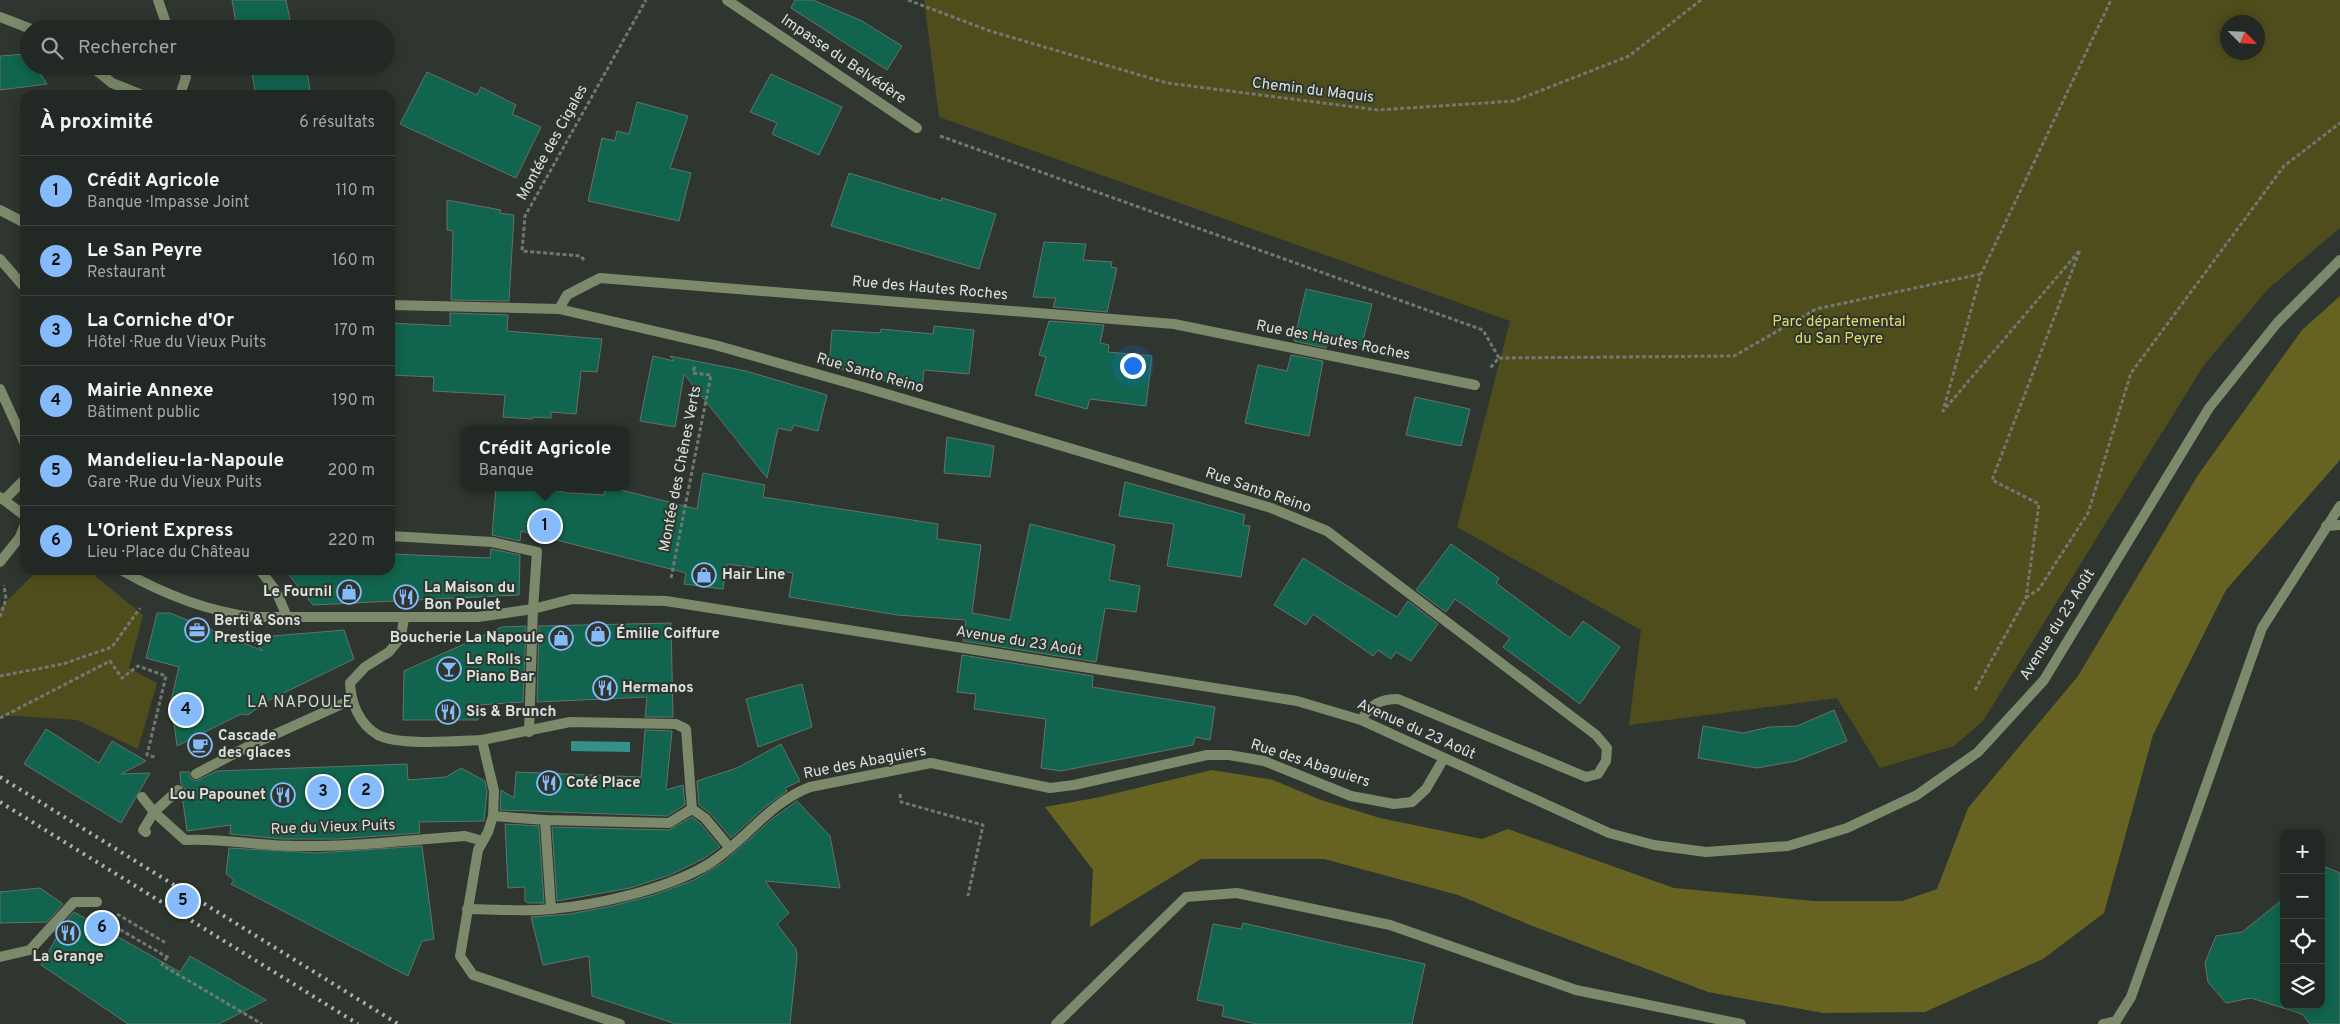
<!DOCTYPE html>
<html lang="fr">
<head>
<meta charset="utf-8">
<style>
	body { margin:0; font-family:Overpass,sans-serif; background:#2a302b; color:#f1f3f6 }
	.controls { position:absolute; right:15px; bottom:15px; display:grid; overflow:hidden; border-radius:10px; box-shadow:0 2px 12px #0003 }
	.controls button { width:45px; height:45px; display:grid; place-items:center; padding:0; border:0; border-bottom:1px solid #3f4441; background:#222823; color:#f1f3f6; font:25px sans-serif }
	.compass { position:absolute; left:2220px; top:15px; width:45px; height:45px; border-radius:50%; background:#222823; box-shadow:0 2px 12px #0003; rotate:114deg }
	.you { position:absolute; left:1132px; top:365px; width:18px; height:18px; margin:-12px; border:4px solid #fff; border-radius:50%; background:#1a73e8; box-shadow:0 0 0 8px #1a73e833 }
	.badge { display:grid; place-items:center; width:32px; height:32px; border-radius:50%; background:#86bbfb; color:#111; font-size:16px; font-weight:700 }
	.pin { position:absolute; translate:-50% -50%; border:2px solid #fff; box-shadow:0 1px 5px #0006 }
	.popup { position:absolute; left:461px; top:426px; width:168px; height:65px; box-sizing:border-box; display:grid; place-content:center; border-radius:10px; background:#222823; filter:drop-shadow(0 1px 4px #0005); font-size:16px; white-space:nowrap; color:#a2a6a6 }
	.popup b { font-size:19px; color:#f1f3f6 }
	.popup::after { content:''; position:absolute; left:50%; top:100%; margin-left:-10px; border:10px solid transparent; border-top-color:#222823 }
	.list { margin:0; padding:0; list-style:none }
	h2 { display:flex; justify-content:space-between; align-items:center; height:65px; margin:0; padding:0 20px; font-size:21px }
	h2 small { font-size:16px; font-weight:400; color:#a2a6a6 }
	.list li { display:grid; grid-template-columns:32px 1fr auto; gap:15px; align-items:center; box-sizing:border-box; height:70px; padding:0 20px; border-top:1px solid #3f4441 }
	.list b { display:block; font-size:19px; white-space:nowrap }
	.list p { margin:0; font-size:16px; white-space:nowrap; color:#a2a6a6 }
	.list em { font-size:16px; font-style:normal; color:#a2a6a6 }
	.icon { flex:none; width:28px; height:28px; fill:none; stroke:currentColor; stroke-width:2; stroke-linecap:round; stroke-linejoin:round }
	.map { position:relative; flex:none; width:2340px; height:1024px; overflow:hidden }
	.search { position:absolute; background:#222823; box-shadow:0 2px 12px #0003; left:20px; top:20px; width:375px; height:55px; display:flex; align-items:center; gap:12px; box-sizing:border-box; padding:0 18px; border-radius:28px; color:#a2a6a6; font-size:19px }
	.panel { position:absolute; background:#222823; box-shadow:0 2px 12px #0003; left:20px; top:90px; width:375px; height:485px; border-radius:15px }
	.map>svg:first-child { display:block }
	.green { fill:#504d1d; fill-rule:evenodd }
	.forest { fill:#666222 }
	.water { fill:#358f8a }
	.building { fill:#11644d; stroke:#65716c }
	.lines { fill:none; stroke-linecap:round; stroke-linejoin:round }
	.path { stroke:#717872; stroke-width:3; stroke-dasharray:4 2.5; stroke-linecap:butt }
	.service { stroke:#7c896a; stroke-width:10 }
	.pedestrian { stroke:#7c896a; stroke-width:10 }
	.minor { stroke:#7c896a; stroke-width:10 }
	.tertiary { stroke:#7c896a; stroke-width:10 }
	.rail { stroke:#abb1ac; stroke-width:4; stroke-dasharray:2.5 5; stroke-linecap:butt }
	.labels { text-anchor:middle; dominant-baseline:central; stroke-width:4; stroke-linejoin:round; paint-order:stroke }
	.street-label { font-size:15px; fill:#dce1dd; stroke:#2e362f }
	.park-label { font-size:15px; fill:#e4dd6b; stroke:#2e362f }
	.poi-label { font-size:15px; font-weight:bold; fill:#dce1dd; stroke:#2e362f; text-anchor:start }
	.neighbourhood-label { font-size:16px; letter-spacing:1px; fill:#d0dad1; stroke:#2e362f }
</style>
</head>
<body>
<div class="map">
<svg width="2340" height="1024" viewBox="0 0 2340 1024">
	<rect width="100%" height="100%" fill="#2e362f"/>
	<!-- green -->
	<g class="green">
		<path d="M 924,0 L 2340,0 L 2340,228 L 2268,289 L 2204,365 L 1983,721 L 1954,746 L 1880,768 L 1837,698 L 1629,725 L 1641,630 L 1457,527 L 1510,321 L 939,117 ZM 2228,22 L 2258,22 L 2258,52 L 2228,52 Z"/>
		<path d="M 38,570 L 88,570 L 143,615 L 129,668 L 157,683 L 138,749 L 77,720 L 0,715 L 0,608 Z"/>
	</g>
	<!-- forest -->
	<path class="forest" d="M 2340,296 L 2340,460 L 2226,590 L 2153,735 L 2104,913 L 2043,959 L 1925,1012 L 1823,1013 L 1708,992 L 1530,925 L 1458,895 L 1324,859 L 1201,859 L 1090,927 L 1093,870 L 1045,807 L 1100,797 L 1212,770 L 1273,780 L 1321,800 L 1380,818 L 1482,839 L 1508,829 L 1674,888 L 1814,901 L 1902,901 L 1937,889 L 1968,808 L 2078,676 L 2198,475 L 2302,330 Z"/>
	<!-- water -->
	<path class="water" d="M 571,741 L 630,742 L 630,752 L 571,751 Z"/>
	<!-- building -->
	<g class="building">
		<path d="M 232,0 L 286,0 L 291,25 L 299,24 L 300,29 L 237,29 Z"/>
		<path d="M 795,0 L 813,0 L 862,21 L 902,46 L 887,70 L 791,8 Z"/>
		<path d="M 26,54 L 29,66 L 35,66 L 47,84 L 0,90 L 0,56 Z"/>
		<path d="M 243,66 L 306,66 L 310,90 L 283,95 L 256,95 L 251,69 L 244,70 Z"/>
		<path d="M 427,72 L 477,95 L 481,87 L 516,105 L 512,114 L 541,127 L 516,178 L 400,124 Z"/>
		<path d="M 771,74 L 842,107 L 819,155 L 772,134 L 777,123 L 750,112 Z"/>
		<path d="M 637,102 L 688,116 L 670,168 L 691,173 L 679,221 L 588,201 L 602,138 L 615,141 L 617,131 L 629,134 Z"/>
		<path d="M 849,173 L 941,201 L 942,198 L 996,214 L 979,269 L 831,226 Z"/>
		<path d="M 447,200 L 501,210 L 499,213 L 514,215 L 509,301 L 451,300 L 453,231 L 447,230 Z"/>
		<path d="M 1044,242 L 1086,244 L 1083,260 L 1112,262 L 1111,267 L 1117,268 L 1107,312 L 1053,307 L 1056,298 L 1033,297 Z"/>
		<path d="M 1306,289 L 1372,304 L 1362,345 L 1328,335 L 1326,348 L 1294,341 Z"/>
		<path d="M 450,313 L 508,315 L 507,331 L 602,339 L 597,372 L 581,371 L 576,414 L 551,412 L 551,418 L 533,417 L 532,419 L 503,417 L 505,395 L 433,391 L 434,377 L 390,375 L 390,323 L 450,326 Z"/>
		<path d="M 1049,321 L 1104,325 L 1100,343 L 1109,345 L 1108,352 L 1152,356 L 1146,406 L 1090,399 L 1087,409 L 1035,395 L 1046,357 L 1039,355 Z"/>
		<path d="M 934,326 L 974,330 L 969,374 L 924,370 L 922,390 L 829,366 L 832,330 L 880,333 L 881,329 L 933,334 Z"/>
		<path d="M 1291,355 L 1323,361 L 1309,436 L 1245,423 L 1258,365 L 1287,371 Z"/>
		<path d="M 653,356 L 674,361 L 670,356 L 746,371 L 827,395 L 818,431 L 794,425 L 791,431 L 778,428 L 767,478 L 684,374 L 675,427 L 640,421 Z"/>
		<path d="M 1415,397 L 1470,409 L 1461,446 L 1406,435 Z"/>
		<path d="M 947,437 L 994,446 L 990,477 L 944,473 Z"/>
		<path d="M 703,473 L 765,485 L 763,497 L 938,524 L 937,539 L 981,545 L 972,613 L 1010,620 L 1030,524 L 1115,545 L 1109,580 L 1140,586 L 1136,612 L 1105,608 L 1096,662 L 963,641 L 966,620 L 897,615 L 789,597 L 793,573 L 727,564 L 723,589 L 684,584 L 686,573 L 521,531 L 520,541 L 492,535 L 496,487 L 544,487 L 567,493 L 604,495 L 606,487 L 609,487 L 697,509 Z"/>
		<path d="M 1125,482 L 1245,515 L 1243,525 L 1250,526 L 1241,577 L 1167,566 L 1174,524 L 1119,516 Z"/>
		<path d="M 1451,544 L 1499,578 L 1496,583 L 1570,638 L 1583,621 L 1620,647 L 1580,704 L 1503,647 L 1510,638 L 1455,599 L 1446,612 L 1416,590 Z"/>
		<path d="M 491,549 L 520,555 L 519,595 L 313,605 L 285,570 L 390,570 L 390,554 L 490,558 Z"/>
		<path d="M 1303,558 L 1397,617 L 1408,601 L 1438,624 L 1411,661 L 1396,652 L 1391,659 L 1378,650 L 1373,656 L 1313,614 L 1306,625 L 1274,605 Z"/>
		<path d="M 157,613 L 170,613 L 263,651 L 249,638 L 344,630 L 354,659 L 267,701 L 248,715 L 241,714 L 177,746 L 171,701 L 179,667 L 146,658 Z"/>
		<path d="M 671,623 L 673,717 L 645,717 L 647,697 L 537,702 L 539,626 Z"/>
		<path d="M 526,626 L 523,702 L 479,705 L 478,720 L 403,720 L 404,671 L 502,627 Z"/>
		<path d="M 962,655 L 1093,676 L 1092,687 L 1215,707 L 1210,740 L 1195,737 L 1193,745 L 1061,771 L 1041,768 L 1046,719 L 974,709 L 976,694 L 957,692 Z"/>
		<path d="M 802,684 L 812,727 L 758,747 L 746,699 Z"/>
		<path d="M 1834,710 L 1847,741 L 1796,761 L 1757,768 L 1698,758 L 1703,726 L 1743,733 L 1770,727 L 1797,726 Z"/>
		<path d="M 46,729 L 99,763 L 112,741 L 146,761 L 121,774 L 150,773 L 121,823 L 24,764 Z"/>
		<path d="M 645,730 L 672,731 L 666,790 L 683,785 L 685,805 L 667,816 L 500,810 L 501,790 L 514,798 L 516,772 L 641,777 Z"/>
		<path d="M 781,744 L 800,781 L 785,788 L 787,791 L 765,807 L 731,838 L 710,813 L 699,805 L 697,781 L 737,768 Z"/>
		<path d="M 407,764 L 408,780 L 446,777 L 461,768 L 485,781 L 487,792 L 484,821 L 419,822 L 420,833 L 338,839 L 282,839 L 230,834 L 231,825 L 187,831 L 182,795 L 185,789 L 181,784 L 180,772 L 190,772 L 190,778 L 196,781 L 217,771 Z"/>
		<path d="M 797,801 L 830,836 L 840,888 L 765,881 L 789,913 L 777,924 L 796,949 L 797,957 L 790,1024 L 676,1024 L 592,996 L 589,956 L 543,965 L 531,917 L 570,914 L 612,906 L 654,895 L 694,880 L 725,861 L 773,818 Z"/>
		<path d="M 692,817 L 700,823 L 720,847 L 703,859 L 670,875 L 630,888 L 557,901 L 552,827 L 669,830 Z"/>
		<path d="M 505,824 L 539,826 L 544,903 L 528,903 L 525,901 L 525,887 L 508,888 Z"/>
		<path d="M 422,846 L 434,939 L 422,941 L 408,976 L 231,884 L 234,880 L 226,874 L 229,848 L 317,853 Z"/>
		<path d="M 2321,865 L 2340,873 L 2340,1024 L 2310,1024 L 2302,1014 L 2251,998 L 2226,1003 L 2208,982 L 2205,963 L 2216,936 L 2242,932 L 2282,900 L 2284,894 L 2284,1005 L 2321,1005 Z"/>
		<path d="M 40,888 L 63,904 L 47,922 L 0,923 L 0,892 Z"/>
		<path d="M 74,912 L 180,972 L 190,956 L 266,1000 L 219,1024 L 128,1024 L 41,965 L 66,921 Z"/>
		<path d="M 1243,923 L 1425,964 L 1412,1024 L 1256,1024 L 1222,1016 L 1224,1006 L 1197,1000 L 1213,924 L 1241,929 Z"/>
	</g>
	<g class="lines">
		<!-- path -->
		<g class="path">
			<path d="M 908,0 L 990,31 L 1167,83 L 1378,110 L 1514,101 L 1629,56 L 1701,0"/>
			<path d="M 940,136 L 1483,330 L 1499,358 L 1490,368"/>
			<path d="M 584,260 L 581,256 L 522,251 L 525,216 L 646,0"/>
			<path d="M 1499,358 L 1734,356 L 1816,309 L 1981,274"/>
			<path d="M 671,578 L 711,375 L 693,373 L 695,365"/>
			<path d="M 2026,598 L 2039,589 L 2088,513 L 2131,373 L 2284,166 L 2340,123"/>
			<path d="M 0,617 L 6,599 L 4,585"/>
			<path d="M 0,676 L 63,664 L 112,647 L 140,608"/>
			<path d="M 1975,690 L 2026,598 L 2039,504 L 1992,480 L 2080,250 L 1943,411 L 1981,274 L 2111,0"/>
			<path d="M 0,718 L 110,661 L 122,678 L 138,666 L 166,676 L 147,755 L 155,757"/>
			<path d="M 900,794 L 901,802 L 983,825 L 968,896"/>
			<path d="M 117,914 L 166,943"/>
			<path d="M 109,923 L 167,957 L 169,953"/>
			<path d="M 167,957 L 162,965 L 262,1024"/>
		</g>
		<!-- service -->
		<g class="service">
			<path d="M 2326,526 L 2340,525"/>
			<path d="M 0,562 L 20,537 L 25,524"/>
			<path d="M 1056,1024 L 1186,897 L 1237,893 L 1390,925 L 1576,990 L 1741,1024"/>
			<path d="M 2103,1024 L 2116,1021 L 2131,997 L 2262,628 L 2340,506"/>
		</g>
		<!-- pedestrian -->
		<g class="pedestrian">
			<path d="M 0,389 L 25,444"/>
			<path d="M 4,500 L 25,479"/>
			<path d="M 390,536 L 492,542 L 537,552 L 533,609 L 529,732"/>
			<path d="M 404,618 L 401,637 L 389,652 L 365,667 L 350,683 C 351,703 359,724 378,735 C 399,746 458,741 482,740 L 494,791 L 493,816 L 545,820 L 669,823 L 692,809"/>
			<path d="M 482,740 L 570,722 L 676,724 L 686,729 L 692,809 L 705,818 L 729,847"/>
			<path d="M 196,774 L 247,747 L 351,700"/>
			<path d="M 545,820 L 551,909"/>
			<path d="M 146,832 L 143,830 L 154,812 L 178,790"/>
			<path d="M 0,957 L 30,950 L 74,902 L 97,902"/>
		</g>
		<!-- minor -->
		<g class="minor">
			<path d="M 158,0 L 168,29"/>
			<path d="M 727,0 L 917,128"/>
			<path d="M 0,17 L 31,29"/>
			<path d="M 91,66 L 112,83 L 142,95"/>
			<path d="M 180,95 L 186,77 L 182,66"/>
			<path d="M 0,210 L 25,223"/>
			<path d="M 0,259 L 25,288"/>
			<path d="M 390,305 L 559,309 L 715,345 L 870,389 L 1271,508 L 1327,531 L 1596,735 L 1607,748 L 1606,761 L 1598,774 L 1586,777 L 1398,699 C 1380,699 1371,704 1361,720"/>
			<path d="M 559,309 L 567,295 L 600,278 L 1174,324 L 1475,385"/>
			<path d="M 260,570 L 276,591 L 288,619"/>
			<path d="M 142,797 L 154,812 L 185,840 C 222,838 259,846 296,846 C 352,847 409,840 465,836 L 483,841"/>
			<path d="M 493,816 L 488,832 L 478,850 L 460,956 L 473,975 L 620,1024"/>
			<path d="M 467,909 C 495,909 524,912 551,909 C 598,905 667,889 707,865 C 745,842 768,803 810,787 L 931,763 L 1050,788 L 1074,785 L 1207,755 L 1229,755 L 1264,761 L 1351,796 L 1394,804 L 1412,802 L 1426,789 L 1444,758"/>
		</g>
		<!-- tertiary -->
		<g class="tertiary">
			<path d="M 0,497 L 25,516"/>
			<path d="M 121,570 C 163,594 205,611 253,617 L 478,617 L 533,609 L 572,599 L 666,601 L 1297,701 L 1361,720 L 1609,833 L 1654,845 L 1706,852 L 1788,846 L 1847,828 L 1917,795 L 1978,752 L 2044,680 L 2209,408 L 2277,323 L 2340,260"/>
		</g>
		<!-- rail -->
		<g class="rail">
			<path d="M 0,777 L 398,1024"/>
			<path d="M 0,802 L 358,1024"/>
		</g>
	</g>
	<!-- icons -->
	<defs>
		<g id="shop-ring" transform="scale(1.25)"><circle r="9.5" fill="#2e362f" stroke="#86bbfb" stroke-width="1.5"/><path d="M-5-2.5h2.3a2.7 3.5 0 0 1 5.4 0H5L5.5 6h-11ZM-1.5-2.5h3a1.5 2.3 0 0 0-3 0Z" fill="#86bbfb"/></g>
		<g id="restaurant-ring" transform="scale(1.25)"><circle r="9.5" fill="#2e362f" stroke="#86bbfb" stroke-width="1.5"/><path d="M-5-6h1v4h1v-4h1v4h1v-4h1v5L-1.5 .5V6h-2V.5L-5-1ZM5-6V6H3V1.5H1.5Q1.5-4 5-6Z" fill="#86bbfb"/></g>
		<g id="office-ring" transform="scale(1.25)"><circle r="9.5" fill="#2e362f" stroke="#86bbfb" stroke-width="1.5"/><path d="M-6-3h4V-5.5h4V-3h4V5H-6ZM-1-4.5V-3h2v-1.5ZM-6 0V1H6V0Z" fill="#86bbfb"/></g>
		<g id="bar-ring" transform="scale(1.25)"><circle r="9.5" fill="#2e362f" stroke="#86bbfb" stroke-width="1.5"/><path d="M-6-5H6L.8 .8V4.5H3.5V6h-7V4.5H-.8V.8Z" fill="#86bbfb"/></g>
		<g id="cafe-ring" transform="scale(1.25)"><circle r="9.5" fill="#2e362f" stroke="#86bbfb" stroke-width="1.5"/><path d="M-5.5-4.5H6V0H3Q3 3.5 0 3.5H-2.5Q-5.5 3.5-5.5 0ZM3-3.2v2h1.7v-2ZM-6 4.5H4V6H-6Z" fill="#86bbfb"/></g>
	</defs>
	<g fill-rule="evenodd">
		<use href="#shop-ring" x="704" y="575"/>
		<use href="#shop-ring" x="349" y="592"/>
		<use href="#restaurant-ring" x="406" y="597"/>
		<use href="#office-ring" x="197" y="630"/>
		<use href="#shop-ring" x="598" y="634"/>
		<use href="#shop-ring" x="561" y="638"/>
		<use href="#bar-ring" x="449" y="669"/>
		<use href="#restaurant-ring" x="605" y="688"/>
		<use href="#restaurant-ring" x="448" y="712"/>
		<use href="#cafe-ring" x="200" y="745"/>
		<use href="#restaurant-ring" x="549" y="783"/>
		<use href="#restaurant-ring" x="283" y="795"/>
		<use href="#restaurant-ring" x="68" y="933"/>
	</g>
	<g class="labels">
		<!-- street labels -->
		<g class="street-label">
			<text transform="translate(843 60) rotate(34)">Impasse du Belvédère</text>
			<text transform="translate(1313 91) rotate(7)">Chemin du Maquis</text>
			<text transform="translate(553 143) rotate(-61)">Montée des Cigales</text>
			<text transform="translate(930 289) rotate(5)">Rue des Hautes Roches</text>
			<text transform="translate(1333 341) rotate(11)">Rue des Hautes Roches</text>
			<text transform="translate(870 374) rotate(16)">Rue Santo Reino</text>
			<text transform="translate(681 469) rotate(-79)">Montée des Chênes Verts</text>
			<text transform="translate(1258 491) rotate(19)">Rue Santo Reino</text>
			<text transform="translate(2058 625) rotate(-58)">Avenue du 23 Août</text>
			<text transform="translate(1019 642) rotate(9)">Avenue du 23 Août</text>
			<text transform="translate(1416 730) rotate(24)">Avenue du 23 Août</text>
			<text transform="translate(865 763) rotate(-11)">Rue des Abaguiers</text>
			<text transform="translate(1310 764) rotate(18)">Rue des Abaguiers</text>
			<text transform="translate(333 828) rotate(-2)">Rue du Vieux Puits</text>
		</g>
		<!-- park labels -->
		<g class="park-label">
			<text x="1839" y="322">Parc départemental<tspan x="1839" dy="17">du San Peyre</tspan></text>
		</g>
		<!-- poi labels -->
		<g class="poi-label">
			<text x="722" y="575">Hair Line</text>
			<text x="424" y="588">La Maison du<tspan x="424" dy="17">Bon Poulet</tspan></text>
			<text x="332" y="592" text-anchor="end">Le Fournil</text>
			<text x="214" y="621">Berti &amp; Sons<tspan x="214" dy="17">Prestige</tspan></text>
			<text x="616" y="634">Émilie Coiffure</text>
			<text x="544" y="638" text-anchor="end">Boucherie La Napoule</text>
			<text x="466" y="660">Le Rolls -<tspan x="466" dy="17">Piano Bar</tspan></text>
			<text x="622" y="688">Hermanos</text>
			<text x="466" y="712">Sis &amp; Brunch</text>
			<text x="218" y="736">Cascade<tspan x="218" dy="17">des glaces</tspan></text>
			<text x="566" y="783">Coté Place</text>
			<text x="266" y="795" text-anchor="end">Lou Papounet</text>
			<text x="68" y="957" text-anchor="middle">La Grange</text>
		</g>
		<!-- neighbourhood labels -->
		<g class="neighbourhood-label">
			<text x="300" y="703">LA NAPOULE</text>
		</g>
	</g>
</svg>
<div class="controls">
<button>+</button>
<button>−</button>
<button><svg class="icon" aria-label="locate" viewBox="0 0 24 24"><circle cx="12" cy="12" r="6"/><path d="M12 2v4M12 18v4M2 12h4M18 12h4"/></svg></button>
<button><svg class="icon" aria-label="layers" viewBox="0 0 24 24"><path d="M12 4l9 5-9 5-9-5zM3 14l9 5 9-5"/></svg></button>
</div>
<svg class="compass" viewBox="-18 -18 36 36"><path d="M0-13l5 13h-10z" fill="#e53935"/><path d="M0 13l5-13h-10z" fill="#a2a6a6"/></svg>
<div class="you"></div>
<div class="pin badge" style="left:545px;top:526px">1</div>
<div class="popup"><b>Crédit Agricole</b>Banque</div>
<div class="pin badge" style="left:366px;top:791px">2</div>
<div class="pin badge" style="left:323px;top:792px">3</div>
<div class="pin badge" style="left:186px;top:710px">4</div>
<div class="pin badge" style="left:183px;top:901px">5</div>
<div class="pin badge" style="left:102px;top:928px">6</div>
<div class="search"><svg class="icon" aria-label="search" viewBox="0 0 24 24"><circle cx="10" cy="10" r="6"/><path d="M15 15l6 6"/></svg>Rechercher</div>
<section class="panel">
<h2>À proximité<small>6 résultats</small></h2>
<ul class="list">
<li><span class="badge">1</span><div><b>Crédit Agricole</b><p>Banque · Impasse Joint</p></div><em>110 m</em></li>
<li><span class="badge">2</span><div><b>Le San Peyre</b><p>Restaurant</p></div><em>160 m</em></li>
<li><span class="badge">3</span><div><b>La Corniche d'Or</b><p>Hôtel · Rue du Vieux Puits</p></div><em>170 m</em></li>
<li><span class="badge">4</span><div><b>Mairie Annexe</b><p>Bâtiment public</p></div><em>190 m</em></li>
<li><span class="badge">5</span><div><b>Mandelieu-la-Napoule</b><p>Gare · Rue du Vieux Puits</p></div><em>200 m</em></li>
<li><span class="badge">6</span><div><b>L'Orient Express</b><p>Lieu · Place du Château</p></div><em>220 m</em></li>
</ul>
</section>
</div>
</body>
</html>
